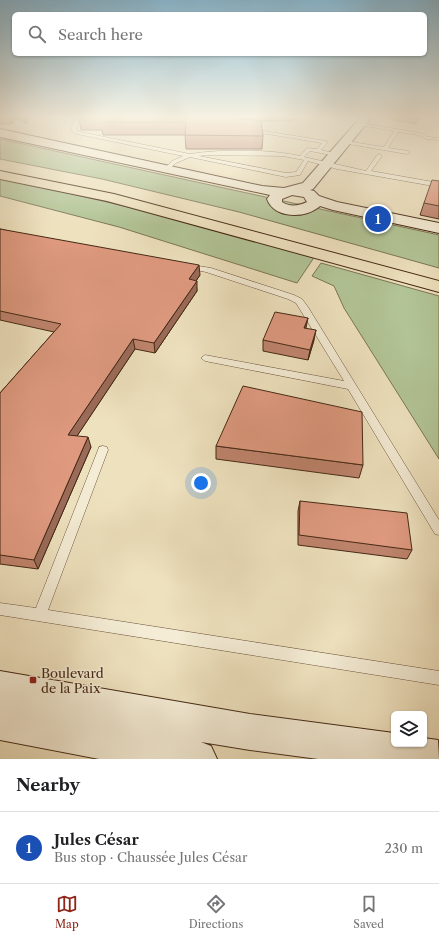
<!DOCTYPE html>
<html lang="en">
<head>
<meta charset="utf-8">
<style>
	body { margin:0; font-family:"Libre Caslon Text",serif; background:#f6f6f6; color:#202124 }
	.controls { position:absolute; right:12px; bottom:12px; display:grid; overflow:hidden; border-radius:6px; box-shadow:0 1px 3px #0004 }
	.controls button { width:36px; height:36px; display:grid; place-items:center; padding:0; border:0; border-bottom:1px solid #e0e0e0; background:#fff; color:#202124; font:20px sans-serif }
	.you { position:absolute; left:201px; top:483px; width:14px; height:14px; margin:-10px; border:3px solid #fff; border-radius:50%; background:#1a73e8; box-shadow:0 0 0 6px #1a73e833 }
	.badge { display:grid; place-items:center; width:26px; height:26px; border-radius:50%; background:#8f2418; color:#fff; font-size:13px; font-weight:700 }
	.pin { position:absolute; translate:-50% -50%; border:2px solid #fff; box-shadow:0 1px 4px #0006 }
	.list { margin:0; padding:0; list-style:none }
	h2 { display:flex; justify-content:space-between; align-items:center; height:52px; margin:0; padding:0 16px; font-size:17px }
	h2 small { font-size:13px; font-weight:400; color:#757577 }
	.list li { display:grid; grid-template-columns:26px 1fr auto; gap:12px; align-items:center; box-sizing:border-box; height:72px; padding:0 16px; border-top:1px solid #e0e0e0 }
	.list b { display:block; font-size:15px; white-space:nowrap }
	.list p { margin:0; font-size:13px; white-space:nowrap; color:#757577 }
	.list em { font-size:13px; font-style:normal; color:#757577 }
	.icon { flex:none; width:22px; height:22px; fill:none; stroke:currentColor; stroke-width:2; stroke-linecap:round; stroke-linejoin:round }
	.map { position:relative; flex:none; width:439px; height:759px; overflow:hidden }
	.search { position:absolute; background:#fff; box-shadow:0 1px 3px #0004; left:12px; right:12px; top:12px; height:44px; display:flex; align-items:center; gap:10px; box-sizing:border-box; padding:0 14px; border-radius:6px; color:#757577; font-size:15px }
	.sheet { height:124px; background:#fff }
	nav { display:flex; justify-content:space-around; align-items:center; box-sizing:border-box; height:56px; border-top:1px solid #e0e0e0; background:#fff; font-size:11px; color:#757577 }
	nav a { display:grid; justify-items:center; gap:2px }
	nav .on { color:#8f2418 }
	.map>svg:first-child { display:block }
	.green { fill:#b2c496; stroke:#7c7656 }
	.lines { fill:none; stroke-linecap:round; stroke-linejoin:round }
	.service-casing { stroke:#6f573f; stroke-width:1 }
	.secondary-casing { stroke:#452915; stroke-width:2 }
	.trunk-casing { stroke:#452915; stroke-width:2 }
	.service { fill:#f4ecd5; fill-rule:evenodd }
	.secondary { fill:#f4ecd5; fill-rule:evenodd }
	.trunk { fill:#eee1be; fill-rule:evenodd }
	.wall { fill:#bf846d; stroke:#452915 }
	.shaded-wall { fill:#9b6b59; stroke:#452915 }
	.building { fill:#de997f; stroke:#452915 }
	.poi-dot { fill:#8f2418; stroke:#f4ecd5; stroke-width:1.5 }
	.labels { text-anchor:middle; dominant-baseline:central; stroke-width:3; stroke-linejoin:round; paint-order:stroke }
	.near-poi-label { font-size:13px; fill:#452915; stroke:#f4ecd5; text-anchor:start }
</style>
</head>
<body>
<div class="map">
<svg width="439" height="759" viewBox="0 0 439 759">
	<rect width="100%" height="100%" fill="#eee1be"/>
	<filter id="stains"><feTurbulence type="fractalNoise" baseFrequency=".005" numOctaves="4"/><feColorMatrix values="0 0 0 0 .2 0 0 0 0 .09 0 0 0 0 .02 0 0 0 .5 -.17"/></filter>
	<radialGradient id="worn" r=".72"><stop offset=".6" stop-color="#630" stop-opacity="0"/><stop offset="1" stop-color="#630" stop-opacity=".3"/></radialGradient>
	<!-- green -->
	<g class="green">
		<path d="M 0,139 L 439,235 L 439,268 L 239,212 L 102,179 L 0,159 Z"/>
		<path d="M 0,177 L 162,215 L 315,256 L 297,283 L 119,227 L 0,196 Z"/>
		<path d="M 321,263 L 439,296 L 439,459 L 344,308 L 334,286 L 312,276 Z"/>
	</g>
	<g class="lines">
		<!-- service casing -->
		<g class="service-casing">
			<g id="service">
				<path d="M 76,118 L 81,118 L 76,127 L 76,130 L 80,132 L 190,154 C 221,149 269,149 300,156 L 307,148 L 317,149 L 322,143 L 249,131 L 249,130 L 251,129 L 326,141 L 328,142 L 321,150 L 337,154 L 337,156 L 310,151 L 304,157 L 366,171 L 377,155 L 379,154 L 382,156 L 371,171 L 439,183 L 439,187 L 337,169 L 308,161 L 300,175 L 286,177 L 190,157 L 176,163 L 166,172 L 163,170 L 172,161 L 183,156 L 77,134 L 72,131 L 72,127 ZM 207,155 L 283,156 L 304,160 L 296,172 L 286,173 L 199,156 Z"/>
				<path d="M 361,123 L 420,133 L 428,137 L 439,138 L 439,140 L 427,139 L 419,135 L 398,132 L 388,148 L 409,151 L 409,153 L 407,154 L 343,143 L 343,141 L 345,141 L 384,147 L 394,131 L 359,125 L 359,123 Z"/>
				<path d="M 186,264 L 211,268 L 294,295 L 302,299 L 308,307 L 439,520 L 439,535 L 435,534 L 348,389 L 205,361 L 201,358 L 205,355 L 344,381 L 296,303 L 288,299 L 206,272 L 186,268 Z"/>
				<path d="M 103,446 L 107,447 L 108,450 L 48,610 L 439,671 L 439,685 L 0,615 L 0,603 L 36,608 L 98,450 L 99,447 Z"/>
			</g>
		</g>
		<!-- secondary casing -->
		<g class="secondary-casing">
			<g id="secondary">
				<path d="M 360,118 L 371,118 L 313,189 L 310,190 L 314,191 L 319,196 L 337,202 L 439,223 L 439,233 L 333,210 L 320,206 C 306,219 274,219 267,199 L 270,195 L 0,137 L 0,129 L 262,186 L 284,188 L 303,183 ZM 292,195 L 304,197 L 307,202 C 299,206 289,207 282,202 L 282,199 Z"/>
				<path d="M 0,671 L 250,714 L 394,733 L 394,744 L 424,744 L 424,738 L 438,740 L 439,759 L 318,759 L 250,750 L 201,742 L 211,746 L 217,759 L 99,759 L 0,740 Z"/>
			</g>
		</g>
		<!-- trunk casing -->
		<g class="trunk-casing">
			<path id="trunk" d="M 0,171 L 114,194 L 439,281 L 439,292 L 107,201 L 0,179 Z"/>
		</g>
		<!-- service -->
		<use href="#service" class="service"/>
		<!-- secondary -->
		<use href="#secondary" class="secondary"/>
		<!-- trunk -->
		<use href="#trunk" class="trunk"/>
	</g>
	<!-- wall -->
	<g class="wall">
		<path d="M 0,118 L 29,118 L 26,123 L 16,119 L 12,124 L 0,124 Z"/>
		<path d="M 79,118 L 293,118 L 293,121 L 260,121 L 263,136 L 262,149 L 186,149 L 185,135 L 103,135 L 102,130 L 81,130 Z"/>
		<path d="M 387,118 L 421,118 L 415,124 Z"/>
		<path d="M 439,181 L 439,219 L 420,215 L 424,203 Z"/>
		<path d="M 0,229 L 200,275 L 196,281 L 197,291 L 155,353 L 135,349 L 77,436 L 91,447 L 38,569 L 0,564 L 0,393 L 54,332 L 0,320 Z"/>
		<path d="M 306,328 L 314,340 L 308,360 L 263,351 L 263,340 Z"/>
		<path d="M 216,446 L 363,465 L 359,478 L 216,459 Z"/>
		<path d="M 300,501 L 412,550 L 407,559 L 298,545 L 298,511 Z"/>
	</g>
	<!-- shaded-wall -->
	<g class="shaded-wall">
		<path d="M 10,118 L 16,118 L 16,119 L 12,124 Z"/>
		<path d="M 25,118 L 29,118 L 26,123 Z"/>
		<path d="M 416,118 L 421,118 L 415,124 Z"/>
		<path d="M 199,265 L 200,275 L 190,289 L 189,279 Z"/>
		<path d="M 197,281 L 197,291 L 155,353 L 154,343 Z"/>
		<path d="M 308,318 L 306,328 L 304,328 Z"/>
		<path d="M 316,330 L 314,340 L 308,360 L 310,350 Z"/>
		<path d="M 133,339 L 135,349 L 71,445 L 68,435 Z"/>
		<path d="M 88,437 L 91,447 L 38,569 L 34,560 Z"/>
	</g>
	<!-- building -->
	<g class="building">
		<path d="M 102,118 L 228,118 L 261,121 L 263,136 L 185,135 L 186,122 L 101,122 Z"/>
		<path d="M 432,180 L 439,181 L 439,206 L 424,203 Z"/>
		<path d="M 0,229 L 199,265 L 189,279 L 197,281 L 154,343 L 133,339 L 68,435 L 88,437 L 34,560 L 0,555 L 0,393 L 61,324 L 0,311 Z"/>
		<path d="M 275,312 L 308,318 L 304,328 L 316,330 L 310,350 L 263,340 Z"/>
		<path d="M 243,386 L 362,412 L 363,465 L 216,446 Z"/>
		<path d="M 300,501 L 407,513 L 412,550 L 299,535 Z"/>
	</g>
	<!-- sky -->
	<linearGradient id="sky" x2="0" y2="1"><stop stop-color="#89b8d1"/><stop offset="0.52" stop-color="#f7f2e2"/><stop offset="1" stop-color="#f7f2e2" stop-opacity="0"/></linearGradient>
	<rect width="439" height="225" fill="url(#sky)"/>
	<!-- markers -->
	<rect class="poi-dot" x="29" y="676" width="8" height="8" rx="2"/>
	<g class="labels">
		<!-- near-poi labels -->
		<g class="near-poi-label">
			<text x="41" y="673">Boulevard<tspan x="41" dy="15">de la Paix</tspan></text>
		</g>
	</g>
	<rect width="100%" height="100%" filter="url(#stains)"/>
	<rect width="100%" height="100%" fill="url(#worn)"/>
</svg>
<div class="controls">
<button><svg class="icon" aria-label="layers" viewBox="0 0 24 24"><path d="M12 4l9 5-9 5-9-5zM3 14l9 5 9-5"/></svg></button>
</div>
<div class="you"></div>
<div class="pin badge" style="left:378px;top:219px;background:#1a4fb4">1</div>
<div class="search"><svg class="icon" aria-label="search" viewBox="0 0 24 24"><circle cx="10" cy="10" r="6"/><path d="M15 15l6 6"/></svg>Search here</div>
</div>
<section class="sheet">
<h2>Nearby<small></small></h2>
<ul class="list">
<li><span class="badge" style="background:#1a4fb4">1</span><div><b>Jules César</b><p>Bus stop · Chaussée Jules César</p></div><em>230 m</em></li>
</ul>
</section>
<nav>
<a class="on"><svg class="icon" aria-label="map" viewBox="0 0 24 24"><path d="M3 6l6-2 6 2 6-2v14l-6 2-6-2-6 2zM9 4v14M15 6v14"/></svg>Map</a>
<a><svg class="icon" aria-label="directions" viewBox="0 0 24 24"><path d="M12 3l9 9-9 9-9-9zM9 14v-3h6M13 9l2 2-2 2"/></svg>Directions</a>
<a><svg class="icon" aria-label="saved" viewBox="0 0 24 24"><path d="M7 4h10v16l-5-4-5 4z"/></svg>Saved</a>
</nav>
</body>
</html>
